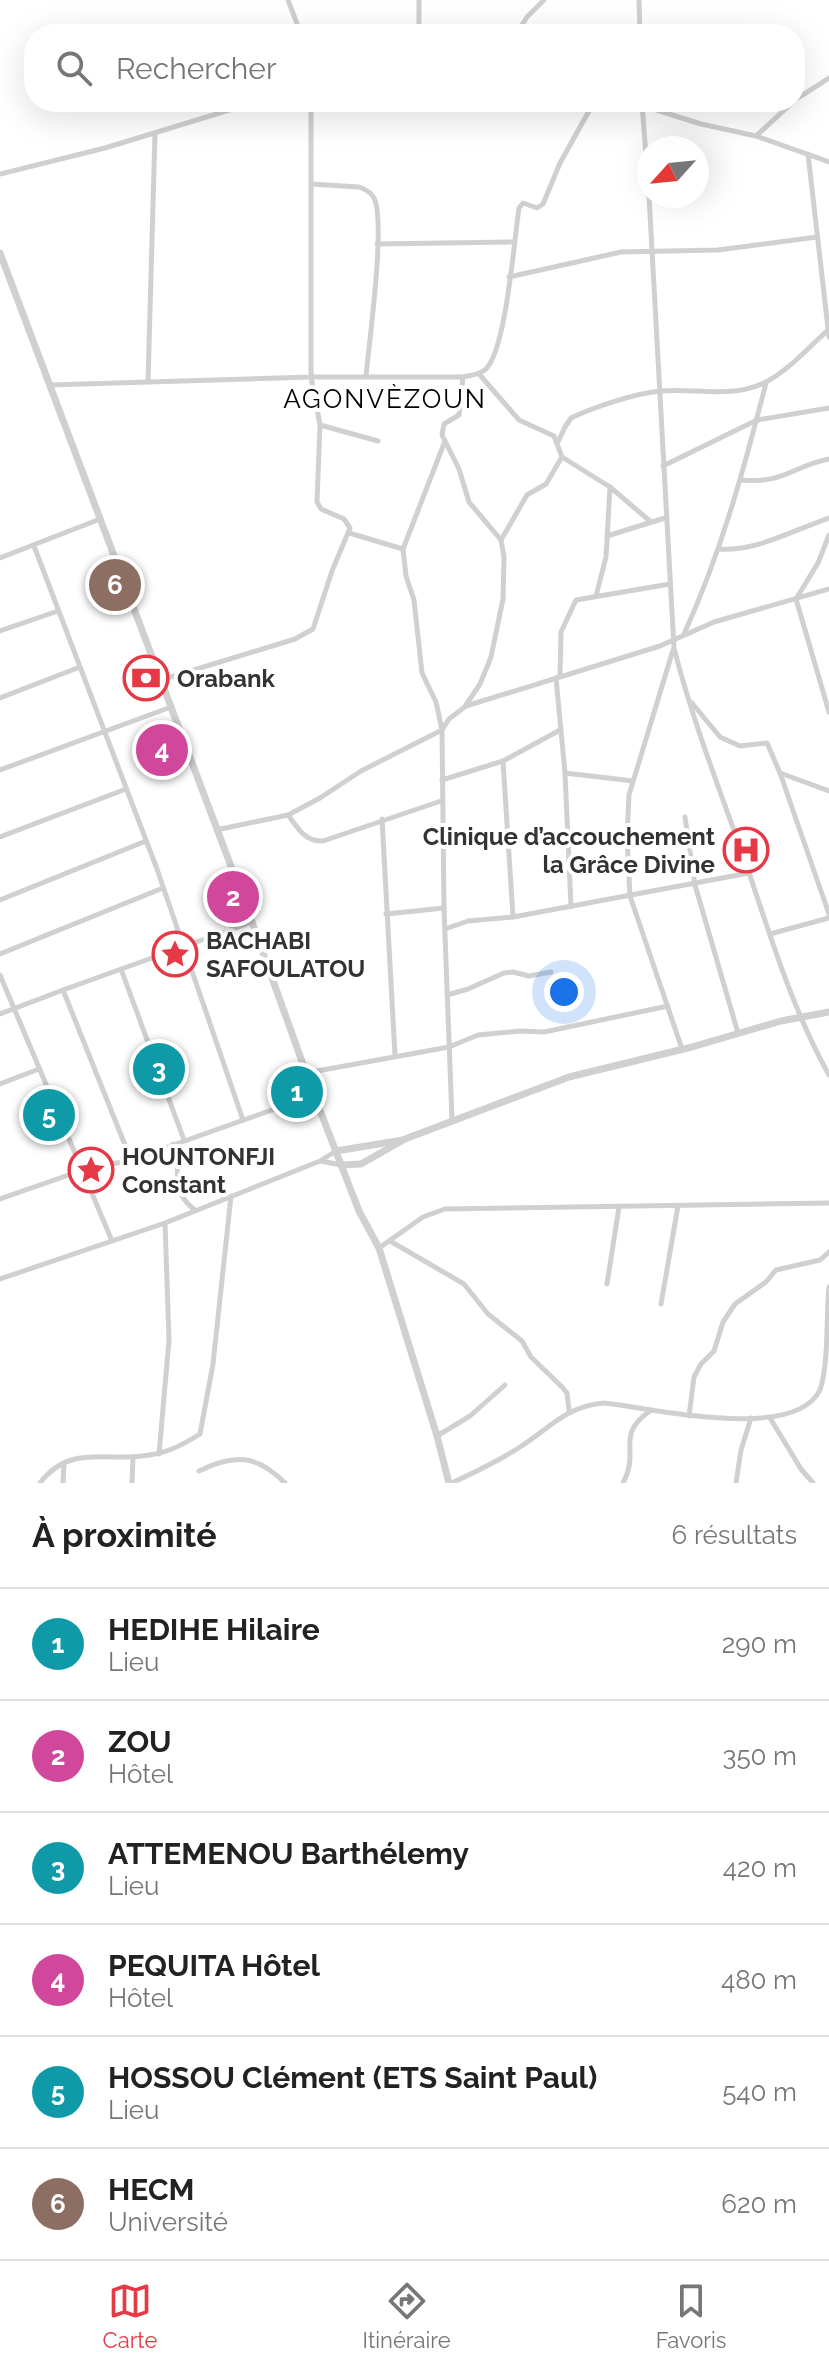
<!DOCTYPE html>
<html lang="fr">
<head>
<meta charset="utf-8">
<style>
	body { margin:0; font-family:Raleway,sans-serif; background:#f6f6f6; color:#222 }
	.compass { position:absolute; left:637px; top:136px; width:72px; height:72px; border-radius:50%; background:#fff; box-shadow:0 8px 32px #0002; rotate:243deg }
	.you { position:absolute; left:564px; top:992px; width:28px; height:28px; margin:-20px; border:6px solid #fff; border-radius:50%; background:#1a73e8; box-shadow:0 0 0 12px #1a73e833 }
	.badge { display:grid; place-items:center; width:52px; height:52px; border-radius:50%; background:#e63946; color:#fff; font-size:26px; font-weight:700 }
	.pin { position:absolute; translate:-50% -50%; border:4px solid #fff; box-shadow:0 2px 8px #0006 }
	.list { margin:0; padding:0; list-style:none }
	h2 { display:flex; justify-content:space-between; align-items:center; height:104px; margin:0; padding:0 32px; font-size:34px }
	h2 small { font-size:26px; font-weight:400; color:#767676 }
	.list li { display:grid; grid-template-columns:52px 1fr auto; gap:24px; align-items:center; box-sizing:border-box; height:112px; padding:0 32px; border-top:2px solid #e0e0e0 }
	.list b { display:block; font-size:30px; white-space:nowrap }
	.list p { margin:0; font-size:26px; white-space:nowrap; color:#767676 }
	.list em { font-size:26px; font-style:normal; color:#767676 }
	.icon { flex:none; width:44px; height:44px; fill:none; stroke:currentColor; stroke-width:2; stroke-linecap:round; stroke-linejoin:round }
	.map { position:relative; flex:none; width:829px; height:1483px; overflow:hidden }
	.search { position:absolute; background:#fff; box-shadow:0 8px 32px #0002; left:24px; right:24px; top:24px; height:88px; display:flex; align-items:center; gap:20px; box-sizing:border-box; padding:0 28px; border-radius:32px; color:#767676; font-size:30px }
	.sheet { height:776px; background:#fff }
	nav { display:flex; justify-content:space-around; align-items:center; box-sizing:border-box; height:112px; border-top:2px solid #e0e0e0; background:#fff; font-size:22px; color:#767676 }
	nav a { display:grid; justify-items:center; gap:4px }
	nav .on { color:#e63946 }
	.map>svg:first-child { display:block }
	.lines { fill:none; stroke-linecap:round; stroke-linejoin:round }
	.minor { stroke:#d0d0d0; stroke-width:5 }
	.tertiary { stroke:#d0d0d0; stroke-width:7 }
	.labels { text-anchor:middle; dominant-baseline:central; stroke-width:8; stroke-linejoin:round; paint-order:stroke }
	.poi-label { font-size:24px; font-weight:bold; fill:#333; stroke:#fff; text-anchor:start }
	.neighbourhood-label { font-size:26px; letter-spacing:2px; fill:#000; stroke:#fff }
</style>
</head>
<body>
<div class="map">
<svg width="829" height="1483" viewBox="0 0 829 1483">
	<rect width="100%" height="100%" fill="#fff"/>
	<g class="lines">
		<!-- minor -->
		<g class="minor">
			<path d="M 288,0 L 301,34"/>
			<path d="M 639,0 L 640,34"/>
			<path d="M 419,34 L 419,0"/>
			<path d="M 516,34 L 527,17 L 544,0"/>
			<path d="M 795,100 L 829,78"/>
			<path d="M 631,102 L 701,124 L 756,136 L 829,162"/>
			<path d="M 642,104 L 649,194"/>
			<path d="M 756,136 L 793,102"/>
			<path d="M 808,154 L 829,337"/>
			<path d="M 0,174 L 105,148 L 256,102"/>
			<path d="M 311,184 L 359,187 C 365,189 371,192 374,198 C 386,222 369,343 366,376"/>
			<path d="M 649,196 L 674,648 C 692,719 719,788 744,858 C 769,931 791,1007 829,1075"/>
			<path d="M 377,244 L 514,242"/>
			<path d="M 509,277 L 621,252 L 718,250 L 817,237"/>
			<path d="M 479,374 L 519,420 L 554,436 L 562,457 L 546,484 L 527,495 L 501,540"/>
			<path d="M 463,377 L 459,415 L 444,424 L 442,435 L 459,469 L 469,502 L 501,540 L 504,557 L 503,599 L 491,657 L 480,684 L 466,705"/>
			<path d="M 148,382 L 155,133"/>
			<path d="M 50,385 L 311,377 L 311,102"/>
			<path d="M 320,425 L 378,441"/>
			<path d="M 445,441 L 403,549 L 406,576 L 414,600 L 422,673 L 436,702 L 442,730 L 444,908 L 452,1120"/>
			<path d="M 558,442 L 565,427 L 571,418 C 594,407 636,393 661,391 C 695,388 733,399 766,382 C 789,370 809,347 828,330"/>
			<path d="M 562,457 L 610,487 L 651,522"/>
			<path d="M 663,466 L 757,420 L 829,408"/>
			<path d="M 741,480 C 784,484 793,466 829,459"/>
			<path d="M 349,533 L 403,549"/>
			<path d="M 829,535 L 818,563 L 796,599 L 829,712"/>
			<path d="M 607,536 L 665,518"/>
			<path d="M 34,546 L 157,869 L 243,1120"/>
			<path d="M 718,549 C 756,552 793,530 829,518"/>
			<path d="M 0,558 L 100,519"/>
			<path d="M 596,596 L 606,557 L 610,487"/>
			<path d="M 0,631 L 58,611"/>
			<path d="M 684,634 C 721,553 744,469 766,383"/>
			<path d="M 673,650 L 629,795 L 627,838 L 630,896 L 682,1049"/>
			<path d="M 560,677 L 561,632 L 576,600 L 670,584"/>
			<path d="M 556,678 L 565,773 L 571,907"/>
			<path d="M 161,680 L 295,639 L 313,629 L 332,571 L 350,528 L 344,519 L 321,509 L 317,502 L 320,425 L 311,377 L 463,377 C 471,375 480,375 486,369 C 506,349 514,241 519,208 L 523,203 L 537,208 L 543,204 L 560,163 L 594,102"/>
			<path d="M 0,698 L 80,667"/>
			<path d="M 692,703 L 720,737 L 740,746 L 767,743 L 780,773 L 829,791"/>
			<path d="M 503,761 L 513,917"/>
			<path d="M 0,770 L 171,707"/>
			<path d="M 565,773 L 633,781"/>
			<path d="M 780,773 L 829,914"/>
			<path d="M 442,780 L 503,761 L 560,730"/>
			<path d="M 288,815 C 298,828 305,842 323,841 L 441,801"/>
			<path d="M 685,817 L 695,885 L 738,1033"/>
			<path d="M 382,819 L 395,1055"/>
			<path d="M 216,830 L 288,815 L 320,798 L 361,771 L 442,730 L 449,719 L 466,706 L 660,646 L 714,622 L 829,589"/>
			<path d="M 0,837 L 126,789"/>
			<path d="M 0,900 L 146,841"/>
			<path d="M 386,914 L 444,908"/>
			<path d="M 252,922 L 63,990 L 131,1160 L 314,1095"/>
			<path d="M 445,929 L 468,921 L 513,917 L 749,873"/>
			<path d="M 770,934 L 829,918"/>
			<path d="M 0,954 L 163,888"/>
			<path d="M 121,969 L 184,1140"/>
			<path d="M 0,975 L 112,1241"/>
			<path d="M 447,995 L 468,989 L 504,973 L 513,972 L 529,976 L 551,972"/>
			<path d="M 0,1014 L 63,990"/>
			<path d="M 306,1073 L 449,1047 L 478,1035 L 521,1031 L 544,1032 L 668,1006"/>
			<path d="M 0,1084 L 39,1069"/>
			<path d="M 173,1144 C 182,1171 170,1192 195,1210"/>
			<path d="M 321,1161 L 341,1165"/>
			<path d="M 0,1199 L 83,1170 L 131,1160"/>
			<path d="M 390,1241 L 464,1284 L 488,1314 L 522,1341 L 531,1357 L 562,1387 L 567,1393 L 569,1410"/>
			<path d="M 379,1248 L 423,1217 L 445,1209 L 829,1203"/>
			<path d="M 0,1279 L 165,1223 L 320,1161 L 336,1151"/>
			<path d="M 607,1284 L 619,1207"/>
			<path d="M 661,1304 L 678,1206"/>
			<path d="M 689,1416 L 694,1377 L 701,1364 L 714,1351 L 723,1322 L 735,1304 L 766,1282 L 776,1270 L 820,1260 L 829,1252"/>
			<path d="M 770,1418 L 801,1469 L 813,1483"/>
			<path d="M 437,1436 L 470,1416 L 505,1385"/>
			<path d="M 159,1454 L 169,1340 L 165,1223"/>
			<path d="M 199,1471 C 235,1453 257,1455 285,1483"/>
			<path d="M 40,1483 C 69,1445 103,1461 142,1456 C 165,1454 181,1446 200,1434 L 213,1364 L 231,1196"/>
			<path d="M 63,1483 L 64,1463"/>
			<path d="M 132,1483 L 133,1457"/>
			<path d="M 452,1483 C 475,1472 499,1461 520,1447 C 550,1428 565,1407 603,1403 C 649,1407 794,1443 820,1390 C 829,1363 826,1317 829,1287"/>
			<path d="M 623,1483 C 641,1451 614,1436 650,1411"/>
			<path d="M 736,1483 L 741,1450 L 751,1418"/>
		</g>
		<!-- tertiary -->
		<g class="tertiary">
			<path d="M 0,253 L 252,922 L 314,1095 L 359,1211 L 379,1248 L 437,1436 L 449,1483"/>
			<path d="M 336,1151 L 403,1140"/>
			<path d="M 341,1165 L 361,1164 L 405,1139 L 569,1077 L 692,1047 L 781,1021 L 829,1012"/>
		</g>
	</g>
	<!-- icons -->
	<defs>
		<g id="bank-ring" transform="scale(2.3)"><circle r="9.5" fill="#fff" stroke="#e63946" stroke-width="1.5"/><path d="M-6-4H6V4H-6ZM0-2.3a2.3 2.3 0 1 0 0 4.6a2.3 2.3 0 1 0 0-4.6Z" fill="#e63946"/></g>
		<g id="hospital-ring" transform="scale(2.3)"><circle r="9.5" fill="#fff" stroke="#e63946" stroke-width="1.5"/><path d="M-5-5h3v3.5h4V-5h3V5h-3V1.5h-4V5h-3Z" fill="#e63946"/></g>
		<g id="sight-ring" transform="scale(2.3)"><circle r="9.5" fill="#fff" stroke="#e63946" stroke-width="1.5"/><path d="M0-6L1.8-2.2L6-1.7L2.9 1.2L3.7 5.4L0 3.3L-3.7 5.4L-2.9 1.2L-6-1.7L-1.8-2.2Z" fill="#e63946"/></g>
	</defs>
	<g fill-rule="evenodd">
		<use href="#bank-ring" x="146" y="678"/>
		<use href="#hospital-ring" x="746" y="850"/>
		<use href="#sight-ring" x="175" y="954"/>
		<use href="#sight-ring" x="91" y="1170"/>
	</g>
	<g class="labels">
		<!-- poi labels -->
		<g class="poi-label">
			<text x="177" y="678">Orabank</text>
			<text x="715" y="836" text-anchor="end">Clinique d’accouchement<tspan x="715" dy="28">la Grâce Divine</tspan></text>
			<text x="206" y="940">BACHABI<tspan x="206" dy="28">SAFOULATOU</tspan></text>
			<text x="122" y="1156">HOUNTONFJI<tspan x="122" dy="28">Constant</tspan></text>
		</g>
		<!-- neighbourhood labels -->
		<g class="neighbourhood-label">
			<text x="385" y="399">AGONVÈZOUN</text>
		</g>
	</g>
</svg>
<svg class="compass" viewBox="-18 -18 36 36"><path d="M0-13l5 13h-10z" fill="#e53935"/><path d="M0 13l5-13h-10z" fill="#767676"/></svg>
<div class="you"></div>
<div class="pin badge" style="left:297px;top:1092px;background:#0f9aa8">1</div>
<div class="pin badge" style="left:233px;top:897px;background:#d1479c">2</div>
<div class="pin badge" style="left:159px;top:1069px;background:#0f9aa8">3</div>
<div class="pin badge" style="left:162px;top:750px;background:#d1479c">4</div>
<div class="pin badge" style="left:49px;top:1115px;background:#0f9aa8">5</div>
<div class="pin badge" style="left:115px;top:585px;background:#8d6e63">6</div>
<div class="search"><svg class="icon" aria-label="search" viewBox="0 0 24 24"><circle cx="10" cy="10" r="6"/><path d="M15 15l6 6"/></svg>Rechercher</div>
</div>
<section class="sheet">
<h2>À proximité<small>6 résultats</small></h2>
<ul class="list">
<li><span class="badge" style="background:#0f9aa8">1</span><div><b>HEDIHE Hilaire</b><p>Lieu</p></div><em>290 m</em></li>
<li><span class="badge" style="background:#d1479c">2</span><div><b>ZOU</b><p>Hôtel</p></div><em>350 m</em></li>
<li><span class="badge" style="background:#0f9aa8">3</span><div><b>ATTEMENOU Barthélemy</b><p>Lieu</p></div><em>420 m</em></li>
<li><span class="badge" style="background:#d1479c">4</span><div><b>PEQUITA Hôtel</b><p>Hôtel</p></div><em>480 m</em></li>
<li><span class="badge" style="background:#0f9aa8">5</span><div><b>HOSSOU Clément (ETS Saint Paul)</b><p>Lieu</p></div><em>540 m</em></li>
<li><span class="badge" style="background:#8d6e63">6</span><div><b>HECM</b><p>Université</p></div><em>620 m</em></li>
</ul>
</section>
<nav>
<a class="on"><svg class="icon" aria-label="map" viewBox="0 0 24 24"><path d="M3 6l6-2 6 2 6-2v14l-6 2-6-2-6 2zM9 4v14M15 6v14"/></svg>Carte</a>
<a><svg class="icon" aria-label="directions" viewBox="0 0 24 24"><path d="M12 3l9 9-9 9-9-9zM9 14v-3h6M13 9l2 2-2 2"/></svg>Itinéraire</a>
<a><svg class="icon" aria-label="saved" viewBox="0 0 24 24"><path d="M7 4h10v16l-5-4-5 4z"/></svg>Favoris</a>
</nav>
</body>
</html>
